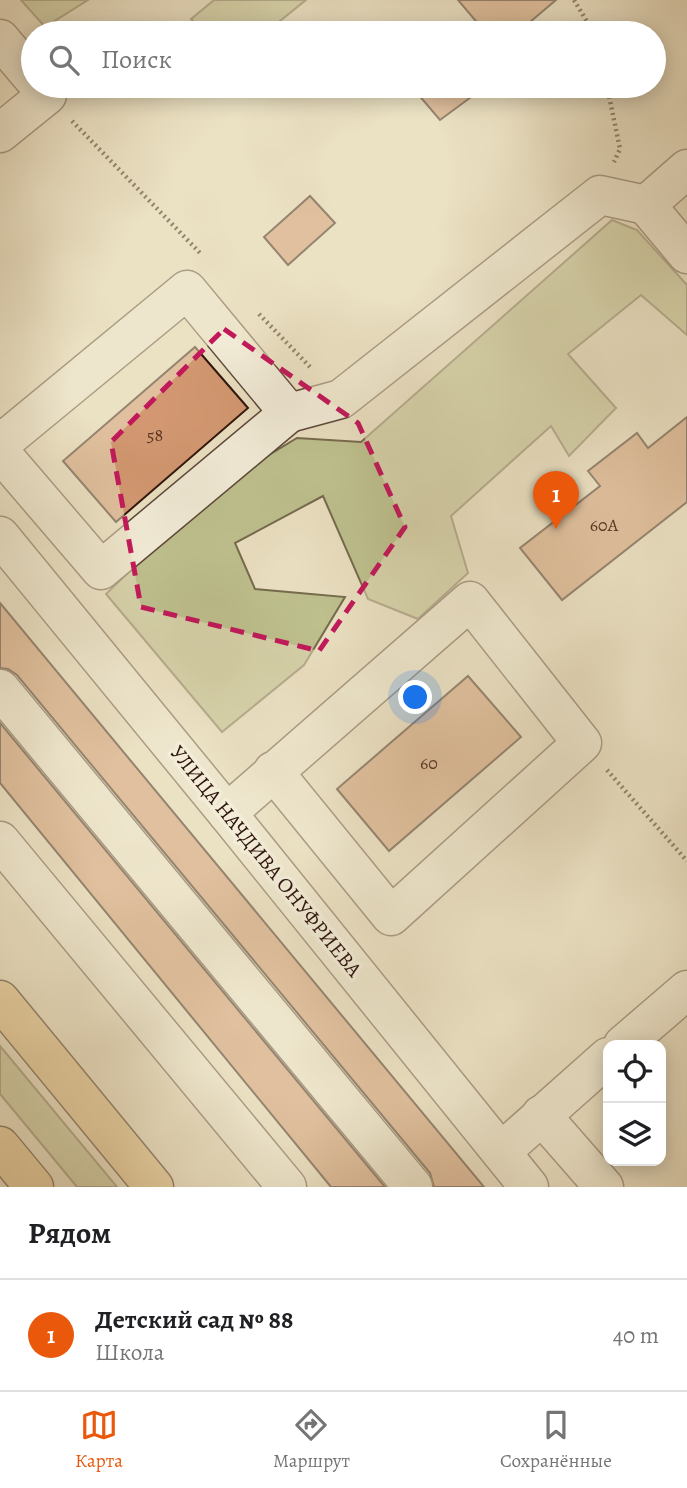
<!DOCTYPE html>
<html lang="ru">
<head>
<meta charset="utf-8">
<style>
	body { margin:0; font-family:Alegreya,serif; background:#f2f2f2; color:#202124 }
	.controls { position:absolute; right:21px; bottom:21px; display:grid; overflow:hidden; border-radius:14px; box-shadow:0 4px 18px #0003 }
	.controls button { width:63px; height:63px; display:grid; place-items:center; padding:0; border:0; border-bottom:2px solid #e0e0e0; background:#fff; color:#202124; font:35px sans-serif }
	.you { position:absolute; left:416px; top:698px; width:24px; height:24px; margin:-18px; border:5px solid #fff; border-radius:50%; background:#1a73e8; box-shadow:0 0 0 10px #1a73e833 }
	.badge { display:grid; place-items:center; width:46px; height:46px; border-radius:50%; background:#ea580c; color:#fff; font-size:23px; font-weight:700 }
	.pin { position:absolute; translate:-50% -58px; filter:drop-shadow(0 2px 4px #0008) }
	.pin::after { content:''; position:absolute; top:37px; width:24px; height:21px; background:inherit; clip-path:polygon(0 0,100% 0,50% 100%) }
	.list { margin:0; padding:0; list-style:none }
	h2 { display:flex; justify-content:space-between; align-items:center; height:91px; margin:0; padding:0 28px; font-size:30px }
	h2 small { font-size:23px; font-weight:400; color:#757577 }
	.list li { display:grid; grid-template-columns:46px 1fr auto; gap:21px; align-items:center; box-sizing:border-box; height:112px; padding:0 28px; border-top:2px solid #e0e0e0 }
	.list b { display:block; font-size:26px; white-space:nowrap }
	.list p { margin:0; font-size:23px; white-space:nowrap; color:#757577 }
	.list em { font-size:23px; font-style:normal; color:#757577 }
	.icon { flex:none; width:38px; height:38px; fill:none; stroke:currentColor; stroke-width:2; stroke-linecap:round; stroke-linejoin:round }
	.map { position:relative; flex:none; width:687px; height:1187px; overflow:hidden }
	.search { position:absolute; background:#fff; box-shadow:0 4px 18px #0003; left:21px; right:21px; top:21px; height:77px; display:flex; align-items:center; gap:18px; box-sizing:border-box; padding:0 24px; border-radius:38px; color:#757577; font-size:26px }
	.sheet { height:203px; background:#fff }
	nav { display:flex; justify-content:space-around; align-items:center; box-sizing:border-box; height:98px; border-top:2px solid #e0e0e0; background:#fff; font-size:19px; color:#757577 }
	nav a { display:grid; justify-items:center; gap:4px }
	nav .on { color:#ea580c }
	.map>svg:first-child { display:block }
	.green { fill:#bec18f; stroke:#766b4e; stroke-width:2 }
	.building { fill:#d39871; stroke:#2e150c; stroke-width:2 }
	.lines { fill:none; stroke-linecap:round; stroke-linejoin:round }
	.minor-casing { stroke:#5d483a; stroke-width:41 }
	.major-casing { stroke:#2e150c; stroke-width:41 }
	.path { stroke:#2e150c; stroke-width:4.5; stroke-dasharray:2 3.5; stroke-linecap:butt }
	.minor { stroke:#f2ecd8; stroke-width:38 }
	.major { stroke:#e6c082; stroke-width:38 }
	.marked { fill:none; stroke:#c2185b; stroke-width:5; stroke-dasharray:14 9; stroke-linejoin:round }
	.labels { text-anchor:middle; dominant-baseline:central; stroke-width:7; stroke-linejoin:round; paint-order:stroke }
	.number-label { font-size:18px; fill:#573625 }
	.street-label { font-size:21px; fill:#2e150c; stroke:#f2ecd8 }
</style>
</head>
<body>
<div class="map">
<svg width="687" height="1187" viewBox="0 0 687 1187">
	<rect width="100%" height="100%" fill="#ebe1c3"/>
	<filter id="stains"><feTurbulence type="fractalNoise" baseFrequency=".00286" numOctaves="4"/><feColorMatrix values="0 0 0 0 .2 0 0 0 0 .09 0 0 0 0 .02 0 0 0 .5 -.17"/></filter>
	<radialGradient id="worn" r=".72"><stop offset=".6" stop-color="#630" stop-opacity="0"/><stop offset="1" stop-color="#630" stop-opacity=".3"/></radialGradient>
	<!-- green -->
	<g class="green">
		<path d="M 21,0 L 88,0 L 45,27 Z"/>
		<path d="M 214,0 L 306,0 L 265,33 L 204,33 L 191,19 Z"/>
		<path d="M 612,220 L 637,230 L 687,285 L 687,335 L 641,295 L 568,354 L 616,408 L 569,456 L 551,426 L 451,516 L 468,573 L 418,619 L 368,599 L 323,496 L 235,543 L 255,589 L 345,597 L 304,665 L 222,732 L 106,594 L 216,487 L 297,438 L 361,442 Z"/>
		<path d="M 0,1046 L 117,1187 L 77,1187 L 0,1094 Z"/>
	</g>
	<!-- building -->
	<g class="building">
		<path d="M 458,0 L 556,0 L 517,33 L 486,33 Z"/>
		<path d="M 411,86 L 486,86 L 440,120 Z"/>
		<path d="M 310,196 L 335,223 L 288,265 L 264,237 Z"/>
		<path d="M 195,347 L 248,408 L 116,522 L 63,461 Z"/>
		<path d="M 687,417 L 687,502 L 562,600 L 520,548 L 600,486 L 588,471 L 637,433 L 648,448 Z"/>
		<path d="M 0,603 L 484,1187 L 434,1187 L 430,1173 L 17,675 L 8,669 L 0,668 Z"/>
		<path d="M 468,676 L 521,737 L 389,851 L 337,789 Z"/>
		<path d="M 0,723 L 385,1187 L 331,1187 L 0,783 Z"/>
	</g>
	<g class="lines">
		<!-- minor casing -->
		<g class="minor-casing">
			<g id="minor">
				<path d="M 0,39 L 33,78"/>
				<path d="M 0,133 L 47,95 L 39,86"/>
				<path d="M 687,169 L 646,205 L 687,254"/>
				<path d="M 289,413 L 341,399 L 600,195 L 646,205"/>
				<path d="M 0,444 L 187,290 L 289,413 L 101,570 L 0,452"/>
				<path d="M 0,536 L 227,813 L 529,1187"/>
				<path d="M 0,689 L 413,1187"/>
				<path d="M 227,813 L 470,601 L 582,743 L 391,916 L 273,771"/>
				<path d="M 0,841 L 287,1187"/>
				<path d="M 623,1045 L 687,990"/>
				<path d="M 541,1115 L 604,1187"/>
				<path d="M 501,1152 L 608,1057"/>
			</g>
		</g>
		<!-- major casing -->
		<g class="major-casing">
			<g id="major">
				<path d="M 0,1000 L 154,1187"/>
				<path d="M 0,1146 L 34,1187"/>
			</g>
		</g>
		<!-- path -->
		<g class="path">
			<path d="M 574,0 L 594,33"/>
			<path d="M 607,86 L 620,149 L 614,162"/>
			<path d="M 72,121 L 202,255"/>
			<path d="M 259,314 L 312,369"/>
			<path d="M 607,770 L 687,861"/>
		</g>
		<!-- minor -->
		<use href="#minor" class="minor"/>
		<!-- major -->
		<use href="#major" class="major"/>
	</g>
	<!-- marked area -->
	<path d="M0 0H687V1187H0ZM 224,329 L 358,423 L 405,527 L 319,651 L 141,607 L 111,442 Z" fill="#ebe1c3" fill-opacity=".55" fill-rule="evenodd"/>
	<path class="marked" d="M 224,329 L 358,423 L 405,527 L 319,651 L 141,607 L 111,442 Z"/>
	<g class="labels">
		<!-- number labels -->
		<g class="number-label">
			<text x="155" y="435">58</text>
			<text x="604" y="525">60А</text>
			<text x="429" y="763">60</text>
		</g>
		<!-- street labels -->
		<g class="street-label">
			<text transform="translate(266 861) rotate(51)">УЛИЦА НАЧДИВА ОНУФРИЕВА</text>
		</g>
	</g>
	<rect width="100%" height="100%" filter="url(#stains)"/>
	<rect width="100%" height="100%" fill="url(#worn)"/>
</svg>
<div class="controls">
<button><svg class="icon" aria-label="locate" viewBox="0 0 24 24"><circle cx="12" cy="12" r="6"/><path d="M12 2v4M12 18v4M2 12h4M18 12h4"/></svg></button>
<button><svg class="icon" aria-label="layers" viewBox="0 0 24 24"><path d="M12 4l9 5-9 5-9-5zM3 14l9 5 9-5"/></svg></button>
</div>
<div class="you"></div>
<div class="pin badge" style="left:556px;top:529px">1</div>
<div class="search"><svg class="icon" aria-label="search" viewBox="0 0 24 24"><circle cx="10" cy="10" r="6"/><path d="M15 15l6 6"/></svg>Поиск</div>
</div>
<section class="sheet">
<h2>Рядом<small></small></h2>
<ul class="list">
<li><span class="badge">1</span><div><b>Детский сад № 88</b><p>Школа</p></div><em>40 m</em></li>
</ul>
</section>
<nav>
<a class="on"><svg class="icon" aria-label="map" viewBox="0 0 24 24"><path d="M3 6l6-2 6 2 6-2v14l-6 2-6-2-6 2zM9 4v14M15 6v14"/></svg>Карта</a>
<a><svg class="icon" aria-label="directions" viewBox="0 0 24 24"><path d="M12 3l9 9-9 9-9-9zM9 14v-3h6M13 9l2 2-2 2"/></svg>Маршрут</a>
<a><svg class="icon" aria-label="saved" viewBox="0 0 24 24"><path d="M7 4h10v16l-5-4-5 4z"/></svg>Сохранённые</a>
</nav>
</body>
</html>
